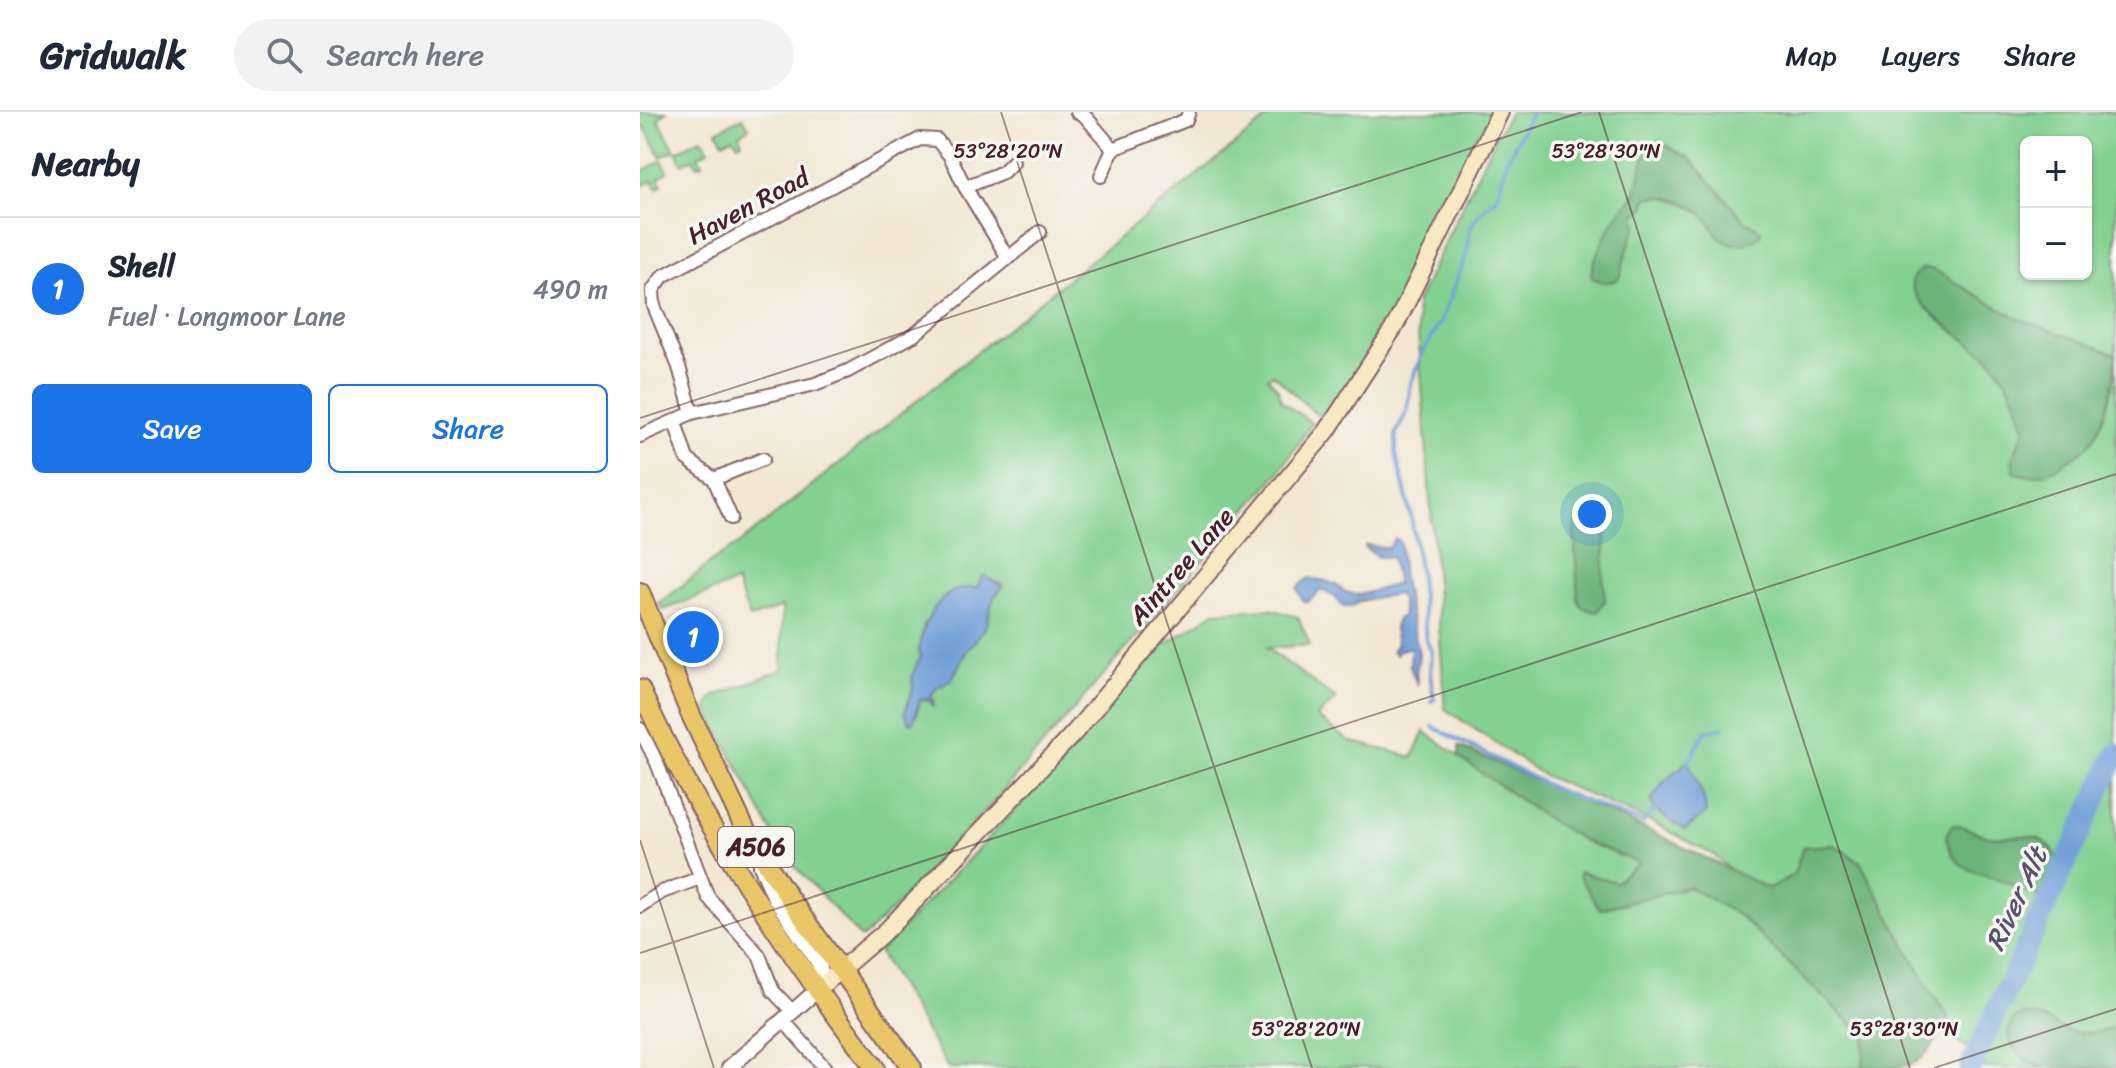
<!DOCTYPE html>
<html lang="en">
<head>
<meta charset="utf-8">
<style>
	body { margin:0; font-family:Sriracha,sans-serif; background:#f2f2f3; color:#1f2937 }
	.controls { position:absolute; right:24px; top:24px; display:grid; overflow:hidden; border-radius:12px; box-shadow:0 2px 6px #0004 }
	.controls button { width:72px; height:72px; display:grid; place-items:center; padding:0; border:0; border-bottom:2px solid #e0e1e3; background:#fff; color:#1f2937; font:40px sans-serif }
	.you { position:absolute; left:952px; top:402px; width:28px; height:28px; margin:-20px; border:6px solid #fff; border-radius:50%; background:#1a73e8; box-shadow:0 0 0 12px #1a73e833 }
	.badge { display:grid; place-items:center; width:52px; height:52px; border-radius:50%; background:#1a73e8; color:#fff; font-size:26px; font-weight:700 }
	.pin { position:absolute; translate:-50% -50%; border:4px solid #fff; box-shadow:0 2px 8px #0006 }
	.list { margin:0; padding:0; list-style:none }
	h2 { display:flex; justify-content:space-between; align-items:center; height:104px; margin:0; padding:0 32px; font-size:34px }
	h2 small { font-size:26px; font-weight:400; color:#747a83 }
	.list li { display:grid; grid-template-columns:52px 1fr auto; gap:24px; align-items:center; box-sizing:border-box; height:144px; padding:0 32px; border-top:2px solid #e0e1e3 }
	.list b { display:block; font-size:30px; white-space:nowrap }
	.list p { margin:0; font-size:26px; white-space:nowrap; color:#747a83 }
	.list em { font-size:26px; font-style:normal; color:#747a83 }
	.actions { display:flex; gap:16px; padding:24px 32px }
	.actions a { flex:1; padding:18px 0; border:2px solid #1a73e8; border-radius:12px; text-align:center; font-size:28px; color:#1a73e8 }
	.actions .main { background:#1a73e8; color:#fff }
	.icon { flex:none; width:44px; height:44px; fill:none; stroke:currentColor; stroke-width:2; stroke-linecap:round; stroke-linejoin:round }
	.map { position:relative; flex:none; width:1476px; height:956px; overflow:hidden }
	header { display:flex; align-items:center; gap:48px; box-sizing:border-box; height:112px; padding:0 40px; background:#fff; border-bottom:2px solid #e0e1e3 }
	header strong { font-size:38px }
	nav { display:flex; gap:44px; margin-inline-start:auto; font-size:28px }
	.search { width:560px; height:72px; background:#f2f2f3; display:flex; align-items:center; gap:20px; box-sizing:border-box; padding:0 28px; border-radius:44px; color:#747a83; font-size:30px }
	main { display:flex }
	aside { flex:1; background:#fff }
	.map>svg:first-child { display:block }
	.green { fill:#83d190; stroke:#66785e; stroke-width:2; fill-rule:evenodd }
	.forest { fill:#6ab37a; stroke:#5a6952; stroke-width:2 }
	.water { fill:#6f9dd7; stroke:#5c5e81; stroke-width:2 }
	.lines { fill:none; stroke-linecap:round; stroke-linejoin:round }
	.stream { stroke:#6f9dd7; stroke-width:4 }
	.river { stroke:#6f9dd7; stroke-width:22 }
	.minor-casing { stroke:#856566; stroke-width:16 }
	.tertiary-casing { stroke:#856566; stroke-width:18 }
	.secondary-casing { stroke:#856566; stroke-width:20 }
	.primary-casing { stroke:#856566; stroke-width:22 }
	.minor { stroke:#fff; stroke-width:12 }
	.tertiary { stroke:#fff; stroke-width:14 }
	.secondary { stroke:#f6e9c3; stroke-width:16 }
	.primary { stroke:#e9c769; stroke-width:18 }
	.ticks { fill:none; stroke:#4a1f2b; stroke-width:2; stroke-opacity:0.45 }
	.labels { text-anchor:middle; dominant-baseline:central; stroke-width:7; stroke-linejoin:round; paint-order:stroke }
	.shield { fill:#f6f6f2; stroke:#7e6067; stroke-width:2 }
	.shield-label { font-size:24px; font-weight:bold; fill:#4a1f2b }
	.street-label { font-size:26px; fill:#4a1f2b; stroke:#f6f6f2 }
	.water-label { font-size:28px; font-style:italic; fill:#595170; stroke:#f6f6f2 }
	.ticks-label { font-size:20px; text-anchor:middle; fill:#4a1f2b; stroke:#f6f6f2; stroke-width:7; stroke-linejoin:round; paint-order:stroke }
</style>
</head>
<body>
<header>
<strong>Gridwalk</strong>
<div class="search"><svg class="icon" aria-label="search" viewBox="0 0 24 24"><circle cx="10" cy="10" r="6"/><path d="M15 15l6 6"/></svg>Search here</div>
<nav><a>Map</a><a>Layers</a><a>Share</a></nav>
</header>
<main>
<aside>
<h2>Nearby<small></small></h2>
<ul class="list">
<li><span class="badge">1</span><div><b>Shell</b><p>Fuel · Longmoor Lane</p></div><em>490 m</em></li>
</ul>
<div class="actions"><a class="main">Save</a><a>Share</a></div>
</aside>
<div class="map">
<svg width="1476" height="956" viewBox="0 0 1476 956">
	<rect width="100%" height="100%" fill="#f6f6f2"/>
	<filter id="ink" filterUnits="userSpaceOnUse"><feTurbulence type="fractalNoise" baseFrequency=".0125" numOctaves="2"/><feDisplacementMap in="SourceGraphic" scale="16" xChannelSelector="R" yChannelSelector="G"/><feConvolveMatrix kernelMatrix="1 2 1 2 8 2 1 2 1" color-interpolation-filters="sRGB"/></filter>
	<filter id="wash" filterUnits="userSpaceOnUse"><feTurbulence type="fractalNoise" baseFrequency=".006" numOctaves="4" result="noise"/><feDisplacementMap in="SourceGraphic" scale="32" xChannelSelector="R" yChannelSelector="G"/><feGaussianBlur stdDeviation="1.8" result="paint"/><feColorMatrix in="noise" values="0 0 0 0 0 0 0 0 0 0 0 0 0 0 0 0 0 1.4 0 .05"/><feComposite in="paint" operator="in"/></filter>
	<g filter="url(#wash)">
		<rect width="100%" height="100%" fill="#f3e7d3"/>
		<!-- green -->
		<g class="green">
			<path d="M 0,0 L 27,0 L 18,7 L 35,38 L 21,45 L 4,14 L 0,15 Z"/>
			<path d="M 635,0 L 851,0 L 778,161 L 722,257 L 689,305 L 684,307 L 680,302 L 677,303 L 633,262 L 628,266 L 638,277 L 641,289 L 672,311 L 640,359 L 362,680 L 268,782 L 223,826 L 219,824 L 142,740 L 67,596 L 73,585 L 142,558 L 142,495 L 110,506 L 96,470 L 23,498 L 19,492 L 75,447 L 99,432 ZM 351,469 L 362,472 L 354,485 L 345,516 L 326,540 L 311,568 L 297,576 L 291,583 L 294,589 L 280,588 L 277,604 L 265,601 L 273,576 L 272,564 L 280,550 L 283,515 L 292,501 Z"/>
			<path d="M 870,0 L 1476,0 L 1476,956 L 1344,956 L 1345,952 L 1301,914 L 1133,796 L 1075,744 L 1014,711 L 903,663 L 805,597 L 776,191 L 850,36 ZM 1386,30 L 1446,30 L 1446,162 L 1386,162 Z"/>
			<path d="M 103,5 L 109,16 L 99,22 L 102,30 L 98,32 L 93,25 L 83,30 L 77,19 Z"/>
			<path d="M 62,26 L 69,38 L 58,44 L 62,52 L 57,54 L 53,46 L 42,52 L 36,40 Z"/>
			<path d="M 22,48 L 28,60 L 18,66 L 22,73 L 17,76 L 13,68 L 2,74 L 0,60 Z"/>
			<path d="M 630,497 L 658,505 L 670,533 L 627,536 L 696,587 L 677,605 L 709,629 L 773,645 L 784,619 L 906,706 L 944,729 L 1000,751 L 976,771 L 960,797 L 1049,775 L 1101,805 L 1225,925 L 1223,956 L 308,956 L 239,840 L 390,683 L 505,546 L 575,500 Z"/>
		</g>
		<!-- forest -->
		<g class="forest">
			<path d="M 1018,29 L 1050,46 L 1104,108 L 1122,119 C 1117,132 1096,135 1084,129 C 1075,123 1072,111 1064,104 C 1052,92 1022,79 1006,87 L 1005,96 L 995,103 L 997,114 C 988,131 985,148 979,166 C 972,172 958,171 951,164 C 953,145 966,122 976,105 C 981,97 992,89 996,80 C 1001,64 1001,40 1018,29 Z"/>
			<path d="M 1285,156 L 1294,158 L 1377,206 L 1476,242 C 1476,265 1464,318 1447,335 C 1440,342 1429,347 1421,353 C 1408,362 1390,367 1374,360 L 1372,347 L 1385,317 C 1379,294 1367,263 1349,246 C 1337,233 1237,176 1285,156 Z"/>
			<path d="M 944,403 L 959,403 L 966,421 L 963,465 L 965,489 L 957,500 L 942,496 L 938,487 L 934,418 L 935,411 Z"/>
			<path d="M 819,634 L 1019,723 L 1129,777 L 1154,762 L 1163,735 L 1194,733 L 1220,750 L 1288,875 L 1309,906 C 1282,956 1277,956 1223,956 L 1225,925 L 1101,805 L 1049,775 L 960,797 L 939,765 L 939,760 L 976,770 L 999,751 L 944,729 L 906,706 L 819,645 Z"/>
			<path d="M 1317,713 C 1327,715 1337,722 1347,724 C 1379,728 1405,712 1421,754 L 1406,786 C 1390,783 1378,775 1363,769 C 1334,758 1314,761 1306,724 L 1311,714 Z"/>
			<path d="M 1381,903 C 1405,902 1410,913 1430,919 C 1445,923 1462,920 1476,916 L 1476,956 C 1454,956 1428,956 1407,956 C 1384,952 1361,933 1372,909 Z"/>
		</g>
		<!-- water -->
		<g class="water">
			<path d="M 755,426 L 760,431 L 763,467 L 779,542 L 776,562 L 778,574 L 770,555 L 771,535 L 760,538 L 756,543 L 752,539 L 757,532 L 754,516 L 757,507 L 763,504 L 761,488 L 757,482 L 720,489 L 711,495 L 703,495 L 695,485 L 682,478 L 667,490 L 663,489 L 657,476 L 669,466 L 686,469 L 696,473 L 705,480 L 719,483 L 757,472 L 751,445 L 738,445 L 724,435 L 726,433 L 748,436 Z"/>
			<path d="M 343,463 L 363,475 L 354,485 L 345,516 L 326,540 L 311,568 L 297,576 L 291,582 L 294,594 L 287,587 L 280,588 L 273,611 L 269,610 L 265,601 L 273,576 L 272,564 L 281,543 L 278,540 C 284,508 299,472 337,476 Z"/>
			<path d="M 1048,649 L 1064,686 L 1066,701 L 1045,718 L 1016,699 L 1011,689 L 1022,672 Z"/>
		</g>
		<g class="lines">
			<!-- stream -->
			<g class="stream">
				<path d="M 791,590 L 794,587 L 790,562 L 791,539 L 786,528 L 780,464 L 771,404 L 756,342 L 756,321 L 767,299 L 771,271 L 782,242 L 802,207 L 826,143 L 830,116 L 839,101 L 857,85 L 866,50 L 892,0"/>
				<path d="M 793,615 L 915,677 L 1003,711 L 1015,697"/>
				<path d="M 1048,651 L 1065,620 L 1084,615"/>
			</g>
			<!-- river -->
			<path class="river" d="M 1330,956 L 1476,643"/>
		</g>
	</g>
	<g filter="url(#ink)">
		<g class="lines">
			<!-- minor casing -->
			<g class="minor-casing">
				<g id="minor">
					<path d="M 437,0 L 444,3 L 473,37"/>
					<path d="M 461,64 L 473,37 L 546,8 L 549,0"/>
					<path d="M 325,75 L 363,60 L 373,50"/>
					<path d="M 52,301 L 39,255 L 14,194 L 13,178 L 23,164 L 280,27 L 297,28 L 310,44 L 325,75 L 368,146"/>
					<path d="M 35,310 L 47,347 L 74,367 L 91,406"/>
					<path d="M 0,324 L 52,301 L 175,272 L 208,259 L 274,223 L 400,120"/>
					<path d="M 74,367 L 123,347"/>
					<path d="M 0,617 L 17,651 L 68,785 L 119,843 L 133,879 L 152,899"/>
					<path d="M 0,794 L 22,780 L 60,766"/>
					<path d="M 143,908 L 185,956"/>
				</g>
			</g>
			<!-- tertiary casing -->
			<g class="tertiary-casing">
				<path id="tertiary" d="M 89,956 L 176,879 L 182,866 L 179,851 L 135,786 L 121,754"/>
			</g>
			<!-- secondary casing -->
			<g class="secondary-casing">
				<path id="secondary" d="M 176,879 L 248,817 L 434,621 L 687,319 L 755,214 L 860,0"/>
			</g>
			<!-- primary casing -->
			<g class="primary-casing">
				<g id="primary">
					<path d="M 0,480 L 50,601 L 106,719 L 151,789 L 272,956"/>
					<path d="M 0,577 C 62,713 145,837 235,956"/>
				</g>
			</g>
			<!-- minor -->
			<use href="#minor" class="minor"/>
			<!-- tertiary -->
			<use href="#tertiary" class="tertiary"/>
			<!-- secondary -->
			<use href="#secondary" class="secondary"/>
			<!-- primary -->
			<use href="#primary" class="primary"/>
		</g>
	</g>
	<!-- ticks -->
	<path class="ticks" d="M 361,0 L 672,956M 959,0 L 1270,956M 0,306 L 942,0M 0,728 L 74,956M 0,841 L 1476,362M 1294,956 L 1476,897"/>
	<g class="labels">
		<!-- shield labels -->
		<rect class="shield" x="78" y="715" width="76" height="40" rx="6"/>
		<g class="shield-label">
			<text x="116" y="735">A506</text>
		</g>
		<!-- street labels -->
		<g class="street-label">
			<text transform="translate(108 94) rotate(-28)">Haven Road</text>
			<text transform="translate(541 454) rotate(-49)">Aintree Lane</text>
		</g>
		<!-- water labels -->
		<g class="water-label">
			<text transform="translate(1376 787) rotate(-65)">River Alt</text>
		</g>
	</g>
	<g class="ticks-label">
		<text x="368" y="46">53°28'20"N</text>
		<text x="966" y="46">53°28'30"N</text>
		<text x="666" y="924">53°28'20"N</text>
		<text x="1264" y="924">53°28'30"N</text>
	</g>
</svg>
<div class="controls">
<button>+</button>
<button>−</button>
</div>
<div class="you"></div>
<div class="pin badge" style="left:53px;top:525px">1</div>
</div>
</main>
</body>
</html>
